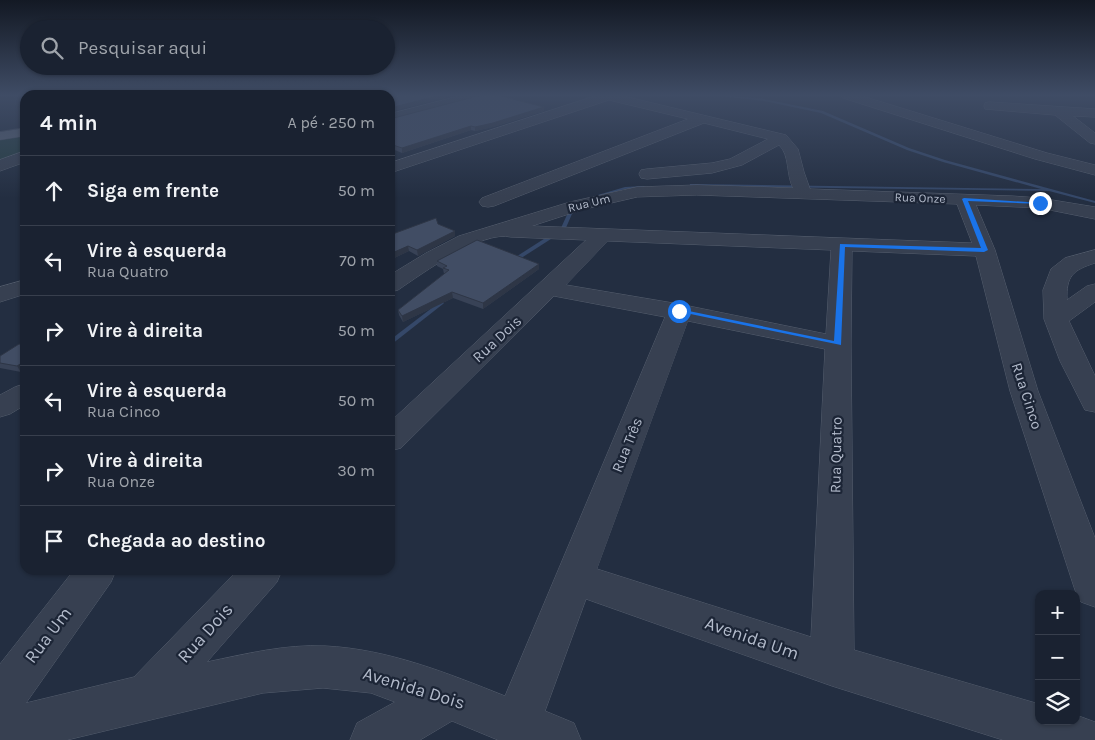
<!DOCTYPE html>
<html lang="pt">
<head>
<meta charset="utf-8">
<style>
	body { margin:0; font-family:Karla,sans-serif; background:#272f3d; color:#f1f3f6 }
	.controls { position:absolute; right:15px; bottom:15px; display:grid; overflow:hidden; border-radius:10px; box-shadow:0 1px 4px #0004 }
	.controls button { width:45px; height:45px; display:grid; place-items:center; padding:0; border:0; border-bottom:1px solid #383f4d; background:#1a2231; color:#f1f3f6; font:25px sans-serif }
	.stop { position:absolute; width:15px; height:15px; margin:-11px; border:4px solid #1a73e8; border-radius:50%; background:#fff }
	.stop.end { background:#1a73e8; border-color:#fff; box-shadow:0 1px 5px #0008 }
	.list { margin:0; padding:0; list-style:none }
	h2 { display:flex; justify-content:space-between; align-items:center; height:65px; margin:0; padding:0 20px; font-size:21px }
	h2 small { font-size:16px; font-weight:400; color:#9fa4ab }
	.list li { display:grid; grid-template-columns:32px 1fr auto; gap:15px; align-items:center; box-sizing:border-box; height:70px; padding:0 20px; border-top:1px solid #383f4d }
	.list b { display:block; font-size:19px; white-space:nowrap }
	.list p { margin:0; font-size:16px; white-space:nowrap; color:#9fa4ab }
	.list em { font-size:16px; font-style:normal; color:#9fa4ab }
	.icon { flex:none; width:28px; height:28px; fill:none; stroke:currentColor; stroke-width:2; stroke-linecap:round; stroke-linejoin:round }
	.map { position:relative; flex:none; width:1095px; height:740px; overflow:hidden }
	.search { position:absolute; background:#1a2231; box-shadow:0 1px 4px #0004; left:20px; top:20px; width:375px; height:55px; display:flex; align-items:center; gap:12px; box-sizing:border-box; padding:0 18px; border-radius:28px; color:#9fa4ab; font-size:19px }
	.panel { position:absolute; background:#1a2231; box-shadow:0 1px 4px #0004; left:20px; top:90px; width:375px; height:485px; border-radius:15px }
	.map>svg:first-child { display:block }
	.green { fill:#253d42 }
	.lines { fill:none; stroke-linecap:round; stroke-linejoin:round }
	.stream { fill:#354869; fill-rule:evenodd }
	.minor-casing { stroke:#555e6e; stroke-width:1 }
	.major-casing { stroke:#40495a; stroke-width:1 }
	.minor { fill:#374051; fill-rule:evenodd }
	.major { fill:#555f71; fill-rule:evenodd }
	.wall { fill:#384256 }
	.shaded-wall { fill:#2e3646 }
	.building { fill:#414d64; stroke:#2e3646 }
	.route { fill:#1a73e8 }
	.labels { text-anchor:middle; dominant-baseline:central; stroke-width:4.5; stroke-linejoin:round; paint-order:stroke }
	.far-street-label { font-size:12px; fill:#b3bbcb; stroke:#1c2536 }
	.street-label { font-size:15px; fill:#b3bbcb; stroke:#1c2536 }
	.near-street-label { font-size:18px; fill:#b3bbcb; stroke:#1c2536 }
</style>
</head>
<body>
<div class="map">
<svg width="1095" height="740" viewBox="0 0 1095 740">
	<rect width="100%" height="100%" fill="#232e41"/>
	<!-- green -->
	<path class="green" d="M 25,136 L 25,152 L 0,163 L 0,140 Z"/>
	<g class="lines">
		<!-- stream -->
		<g class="stream">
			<path d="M 712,95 L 720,95 L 764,99 L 823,111 L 909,148 L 945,160 L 1095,201 L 1095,203 L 1049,191 L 690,186 L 690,184 L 692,184 L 1041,189 L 943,162 L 907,150 L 821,113 L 764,101 Z"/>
			<path d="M 644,186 L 646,187 L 646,188 L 625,189 L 593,198 L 591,197 L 625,187 Z"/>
			<path d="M 571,206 L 575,207 L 565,230 L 515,262 L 511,262 L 511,260 L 561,228 Z"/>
			<path d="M 441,301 L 444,303 L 443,304 L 392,344 L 390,345 L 390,340 Z"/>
		</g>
		<!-- minor casing -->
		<g class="minor-casing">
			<g id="minor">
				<path d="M 463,95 L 482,95 L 480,98 L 390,122 L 390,114 Z"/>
				<path d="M 598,95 L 619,95 L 786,135 L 798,149 L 804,172 L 810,189 L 1012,196 L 1040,198 L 1095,207 L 1095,219 L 1040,208 L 976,205 L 995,250 L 1038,391 L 1095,538 L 1095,607 L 1081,602 L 1075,590 L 1010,391 L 976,256 L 852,251 L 851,344 L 854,650 L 1039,704 L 1039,721 L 1076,721 L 1076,715 L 1095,722 L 1095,740 L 1003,740 L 832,686 L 586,599 L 545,711 L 574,723 L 581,740 L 498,740 L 452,721 L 420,740 L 350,740 L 357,723 L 395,702 L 371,693 L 323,688 L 263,693 L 67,740 L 0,740 L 0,664 L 74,570 L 116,570 L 111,582 L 26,703 L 134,677 L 238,570 L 282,570 L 277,582 L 207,662 C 245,654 286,644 325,646 C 388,649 447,673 505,696 L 665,317 L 554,296 L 401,448 L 390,451 L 390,422 L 586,240 L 511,237 C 482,230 423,273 398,290 L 390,292 L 390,275 L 426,253 L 459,236 L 570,202 L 637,187 L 697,185 L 793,188 C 786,175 790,155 779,145 L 742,165 L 712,173 L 647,179 L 641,178 L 639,174 L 641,170 L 647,169 L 712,163 L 730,159 L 768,139 L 704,123 L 494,206 L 488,207 L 482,206 L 479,202 L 482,198 L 688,119 L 609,100 L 390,173 L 390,163 ZM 697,195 L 957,204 L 972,243 L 532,226 L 581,210 L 637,197 ZM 608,241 L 831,250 L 826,334 L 679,304 L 566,285 ZM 688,321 L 825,349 L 811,637 L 597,569 Z"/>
				<path d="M 841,95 L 859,95 L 1047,153 L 1095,165 L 1095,175 L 1035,159 L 843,98 Z"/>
				<path d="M 990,102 L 1095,109 L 1095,117 L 1073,116 L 1095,133 L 1095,144 L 1090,143 L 1055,115 L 985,109 L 984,106 L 985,103 Z"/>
				<path d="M 25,151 L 25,162 L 0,171 L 0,160 Z"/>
				<path d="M 1095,250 L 1095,263 C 1073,270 1066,276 1067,300 L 1087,286 L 1095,284 L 1095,302 L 1069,321 L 1095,376 L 1095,412 L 1085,410 L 1060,361 L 1044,319 L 1043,290 L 1051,269 L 1065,258 Z"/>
				<path d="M 25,280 L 25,294 L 0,302 L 0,287 Z"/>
				<path d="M 25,384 L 25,405 L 10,414 L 0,417 L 0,395 L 15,387 Z"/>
			</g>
		</g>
		<!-- major casing -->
		<g class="major-casing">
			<path id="major" d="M 25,128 L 25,136 L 0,140 L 0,132 Z"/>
		</g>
		<!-- minor -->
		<use href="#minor" class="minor"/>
		<!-- major -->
		<use href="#major" class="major"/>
	</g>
	<!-- wall -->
	<g class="wall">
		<path d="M 544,107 L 544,111 L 493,127 L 475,131 L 471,130 L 402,153 L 390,148 L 390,119 Z"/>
		<path d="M 438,224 L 455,231 L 455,236 L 418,256 L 409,251 L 390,260 Z"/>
		<path d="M 437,261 L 539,264 L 539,269 L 483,309 L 453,298 L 403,322 L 399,315 L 398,310 L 444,274 L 443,269 L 437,266 Z"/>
		<path d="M 25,345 L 21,372 L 0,368 L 0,356 Z"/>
	</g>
	<!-- shaded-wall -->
	<g class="shaded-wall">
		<path d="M 441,95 L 457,95 L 390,112 L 390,108 Z"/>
		<path d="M 544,107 L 544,111 L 493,127 L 475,131 L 475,127 Z"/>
		<path d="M 471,126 L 471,130 L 402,153 L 402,148 Z"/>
		<path d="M 455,231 L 455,236 L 418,256 L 417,250 Z"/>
		<path d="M 408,246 L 409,251 L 390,260 L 390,254 Z"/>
		<path d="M 539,264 L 539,269 L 483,309 L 483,303 Z"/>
		<path d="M 452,292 L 453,298 L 403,322 L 402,316 Z"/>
		<path d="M 25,361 L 25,370 L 21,372 L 17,366 Z"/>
	</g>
	<!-- building -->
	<g class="building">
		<path d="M 360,95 L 441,95 L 390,108 L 390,95 Z"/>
		<path d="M 481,95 L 497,95 L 544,107 L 493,123 L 475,127 L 471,126 L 402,148 L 390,144 L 390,119 Z"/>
		<path d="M 436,218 L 438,224 L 455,231 L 417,250 L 408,246 L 390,254 L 390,235 Z"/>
		<path d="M 477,240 L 539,264 L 483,303 L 452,292 L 402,316 L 398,310 L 449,270 L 443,268 L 447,266 L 437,261 Z"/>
		<path d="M 19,344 L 25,345 L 25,361 L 17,366 L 0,363 L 0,356 Z"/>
	</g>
	<!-- sky -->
	<linearGradient id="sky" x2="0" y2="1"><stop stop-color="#131924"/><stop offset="0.48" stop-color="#3f4c65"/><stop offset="1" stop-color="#3f4c65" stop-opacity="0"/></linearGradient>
	<rect width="1095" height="198" fill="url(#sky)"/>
	<!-- route -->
	<path class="route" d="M 964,198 L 1043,203 L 1040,204 L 968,201 L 988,250 L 984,252 L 845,247 L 841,345 L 676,311 L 679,309 L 834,341 L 840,244 L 981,248 L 962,199 Z"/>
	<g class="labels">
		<!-- far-street labels -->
		<g class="far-street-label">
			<text transform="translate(920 198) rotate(2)">Rua Onze</text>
			<text transform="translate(589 203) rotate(-14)">Rua Um</text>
		</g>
		<!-- street labels -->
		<g class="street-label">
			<text transform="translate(497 339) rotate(-43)">Rua Dois</text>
			<text transform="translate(1027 396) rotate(72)">Rua Cinco</text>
			<text transform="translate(627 445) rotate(-68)">Rua Três</text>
			<text transform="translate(836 455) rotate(-89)">Rua Quatro</text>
		</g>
		<!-- near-street labels -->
		<g class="near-street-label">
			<text transform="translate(205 633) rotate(-48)">Rua Dois</text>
			<text transform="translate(48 635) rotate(-53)">Rua Um</text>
			<text transform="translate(752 638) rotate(19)">Avenida Um</text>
			<text transform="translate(414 688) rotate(17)">Avenida Dois</text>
		</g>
	</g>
</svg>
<div class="controls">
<button>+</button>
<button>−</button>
<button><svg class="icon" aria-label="layers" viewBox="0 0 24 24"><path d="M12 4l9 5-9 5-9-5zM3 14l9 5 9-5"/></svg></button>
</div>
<div class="stop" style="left:679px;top:311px"></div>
<div class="stop end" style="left:1040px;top:203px"></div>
<div class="search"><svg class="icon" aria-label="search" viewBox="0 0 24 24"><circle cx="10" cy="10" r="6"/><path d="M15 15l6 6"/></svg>Pesquisar aqui</div>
<section class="panel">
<h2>4 min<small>A pé · 250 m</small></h2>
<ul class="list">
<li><svg class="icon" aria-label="ahead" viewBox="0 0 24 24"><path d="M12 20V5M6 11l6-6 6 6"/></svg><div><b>Siga em frente</b></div><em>50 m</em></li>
<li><svg class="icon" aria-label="left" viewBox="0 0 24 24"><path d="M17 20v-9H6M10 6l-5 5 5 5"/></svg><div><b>Vire à esquerda</b><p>Rua Quatro</p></div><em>70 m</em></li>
<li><svg class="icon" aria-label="right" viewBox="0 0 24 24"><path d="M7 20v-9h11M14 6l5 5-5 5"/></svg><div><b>Vire à direita</b></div><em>50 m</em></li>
<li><svg class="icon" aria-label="left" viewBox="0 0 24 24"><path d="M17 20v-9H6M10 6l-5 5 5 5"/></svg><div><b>Vire à esquerda</b><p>Rua Cinco</p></div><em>50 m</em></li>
<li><svg class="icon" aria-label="right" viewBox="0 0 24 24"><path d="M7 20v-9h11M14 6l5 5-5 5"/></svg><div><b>Vire à direita</b><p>Rua Onze</p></div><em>30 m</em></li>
<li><svg class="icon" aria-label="arrive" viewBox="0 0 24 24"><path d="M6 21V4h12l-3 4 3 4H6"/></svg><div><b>Chegada ao destino</b></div></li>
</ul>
</section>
</div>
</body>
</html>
